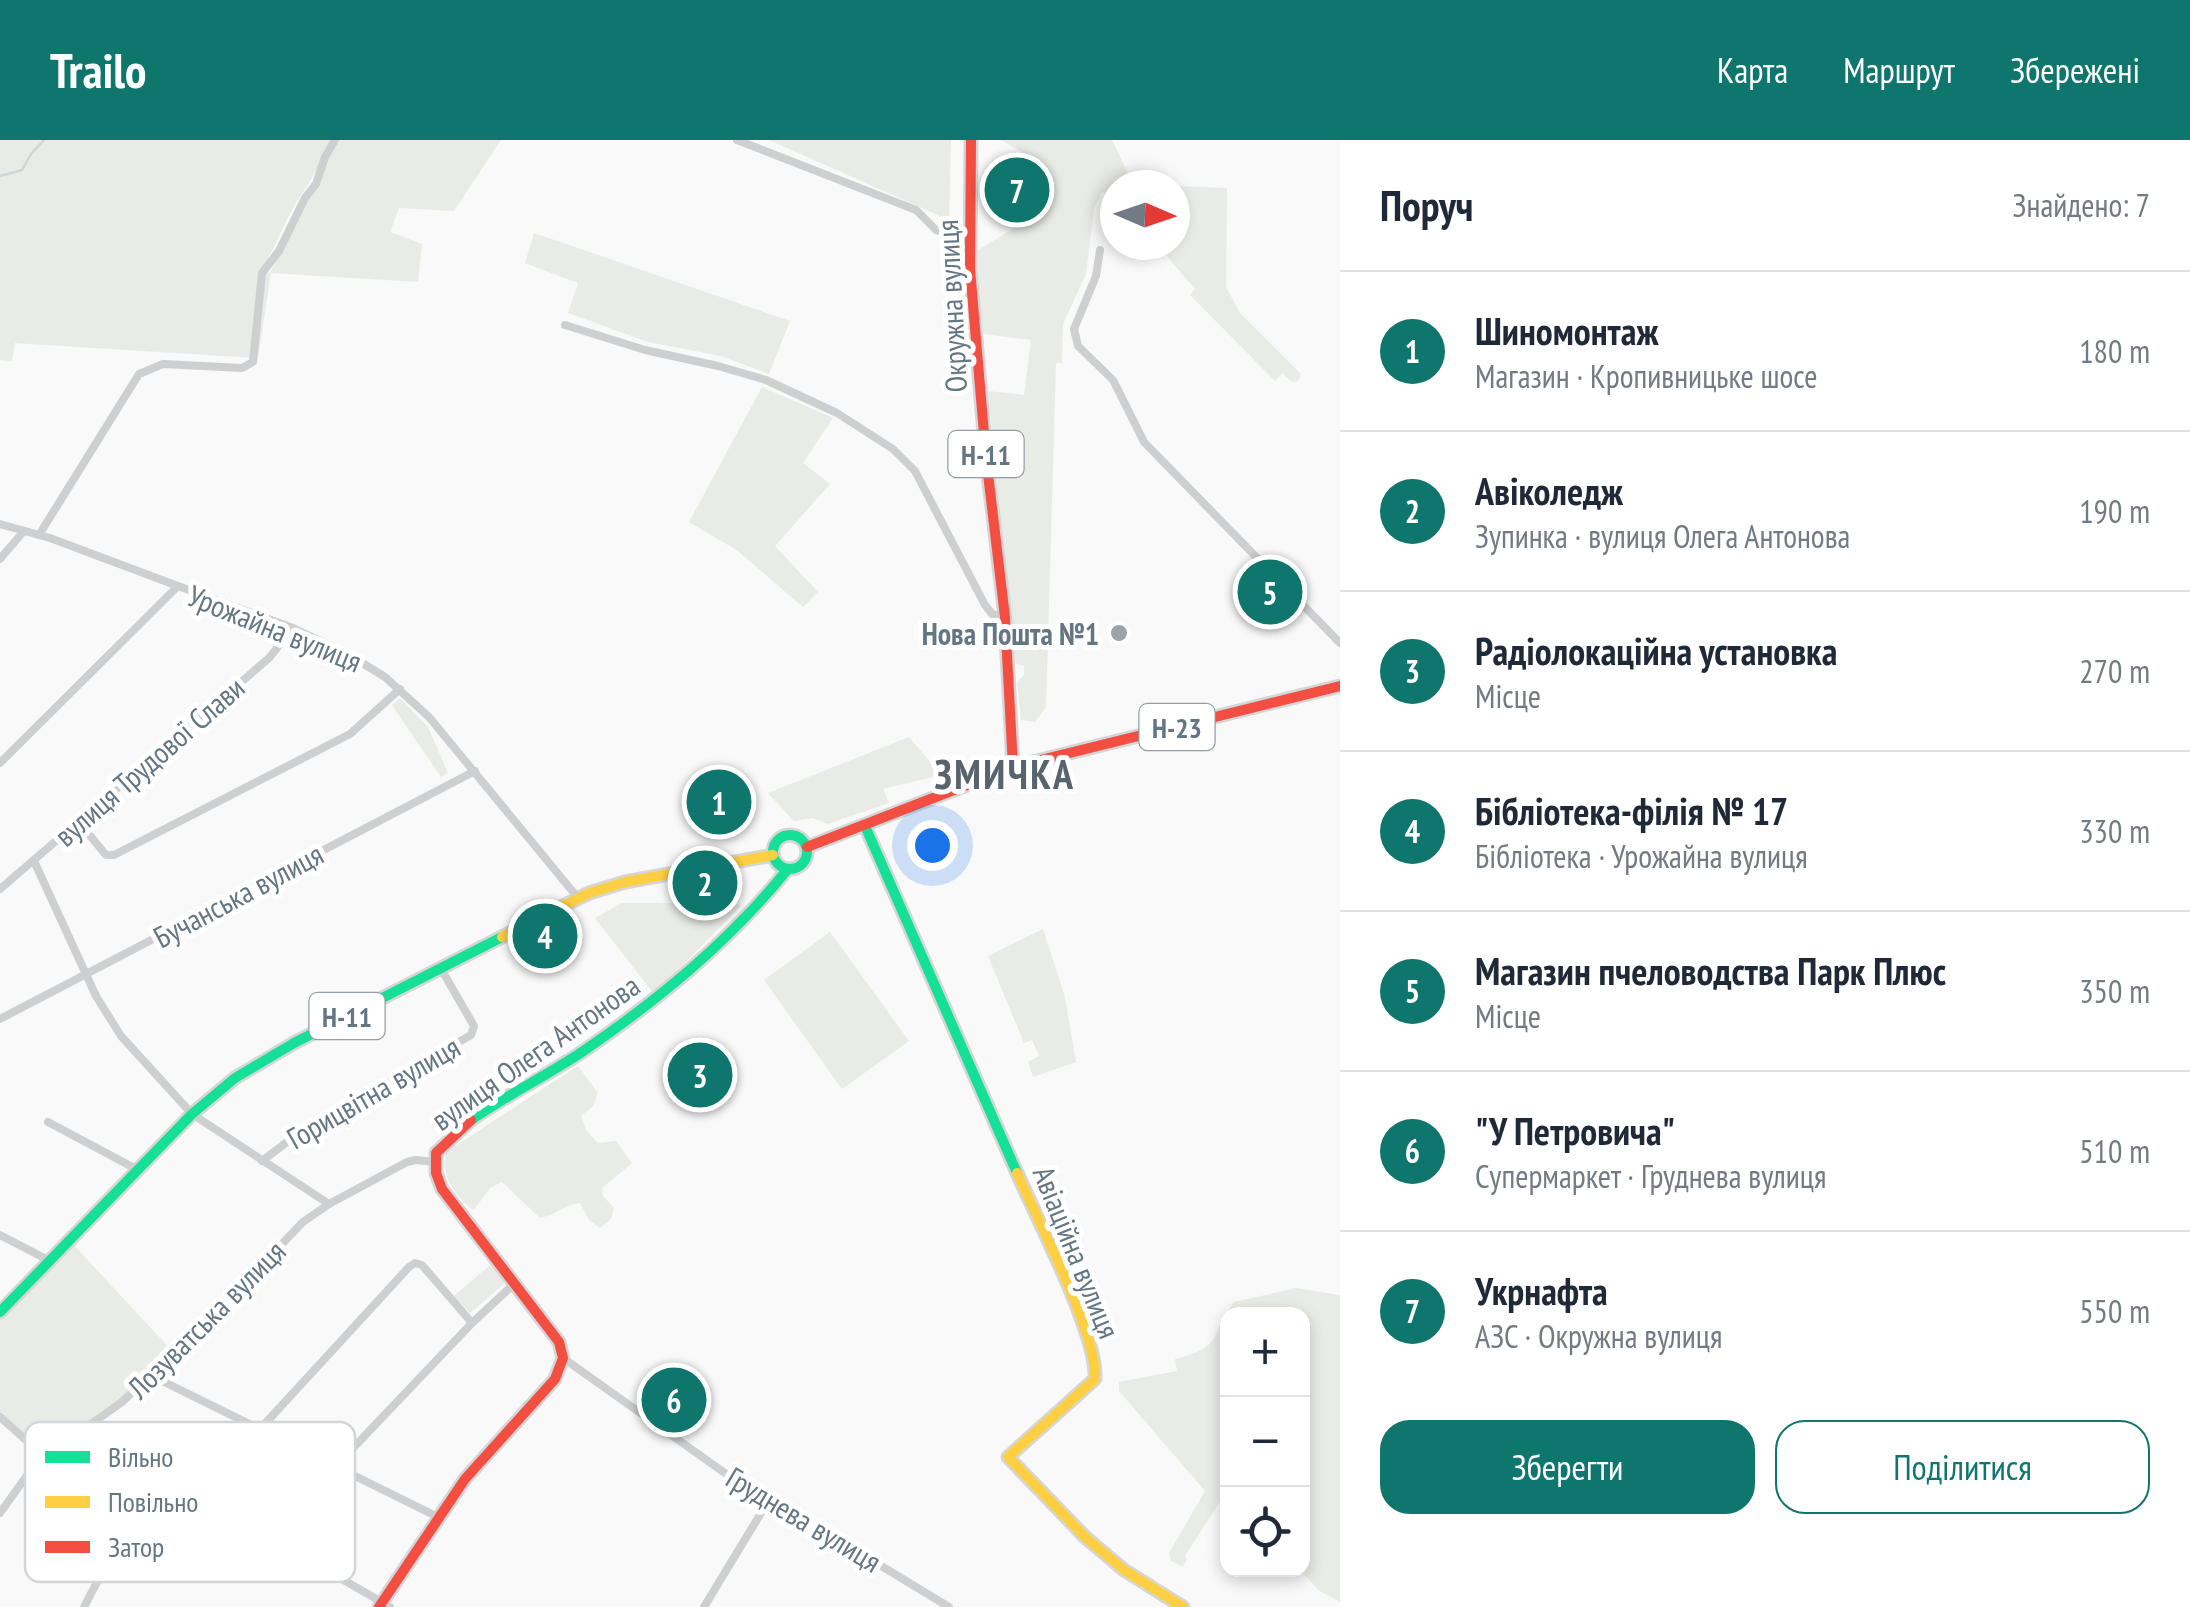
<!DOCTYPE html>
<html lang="uk">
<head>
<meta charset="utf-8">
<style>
	body { margin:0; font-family:"PT Sans Narrow",sans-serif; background:#f2f2f3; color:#1f2937 }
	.controls { position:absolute; right:30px; bottom:30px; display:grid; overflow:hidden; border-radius:20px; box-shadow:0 5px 15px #0003 }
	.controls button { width:90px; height:90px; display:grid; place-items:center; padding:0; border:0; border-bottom:2px solid #e0e1e3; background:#fff; color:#1f2937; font:50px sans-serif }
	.compass { position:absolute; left:1100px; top:30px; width:90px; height:90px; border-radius:50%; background:#fff; box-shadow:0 5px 15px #0003; rotate:92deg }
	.you { position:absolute; left:932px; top:705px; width:35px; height:35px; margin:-25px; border:8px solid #fff; border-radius:50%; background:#1a73e8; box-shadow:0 0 0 15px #1a73e833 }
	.badge { display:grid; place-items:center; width:65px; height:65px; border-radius:50%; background:#0f766e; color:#fff; font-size:32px; font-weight:700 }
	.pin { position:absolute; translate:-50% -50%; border:5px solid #fff; box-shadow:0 2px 10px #0006 }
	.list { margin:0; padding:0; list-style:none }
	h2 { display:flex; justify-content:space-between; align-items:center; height:130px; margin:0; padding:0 40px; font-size:42px }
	h2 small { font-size:32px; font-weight:400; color:#747a83 }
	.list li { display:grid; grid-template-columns:65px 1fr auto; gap:30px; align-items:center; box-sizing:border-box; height:160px; padding:0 40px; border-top:2px solid #e0e1e3 }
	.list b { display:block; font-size:38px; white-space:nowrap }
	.list p { margin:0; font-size:32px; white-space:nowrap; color:#747a83 }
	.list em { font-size:32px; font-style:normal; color:#747a83 }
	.actions { display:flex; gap:20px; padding:30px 40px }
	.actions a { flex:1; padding:22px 0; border:2px solid #0f766e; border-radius:30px; text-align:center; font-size:35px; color:#0f766e }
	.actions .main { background:#0f766e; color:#fff }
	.icon { flex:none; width:55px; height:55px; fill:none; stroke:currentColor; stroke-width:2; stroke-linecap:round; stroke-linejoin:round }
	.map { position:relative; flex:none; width:1340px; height:1467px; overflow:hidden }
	header { display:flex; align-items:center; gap:60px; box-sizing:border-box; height:140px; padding:0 50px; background:#0f766e; color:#fff }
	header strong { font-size:48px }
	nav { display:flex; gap:55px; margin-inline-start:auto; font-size:35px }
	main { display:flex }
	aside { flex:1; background:#fff }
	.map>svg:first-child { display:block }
	.green { fill:#e8ebe6 }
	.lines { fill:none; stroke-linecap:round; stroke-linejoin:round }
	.stream { stroke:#ced6d9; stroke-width:2.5 }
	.fast-casing { stroke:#d5d6d7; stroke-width:15 }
	.slow-casing { stroke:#d5d6d7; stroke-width:15 }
	.jam-casing { stroke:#d5d6d7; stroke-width:15 }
	.street { stroke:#cecfd0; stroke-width:8 }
	.fast { stroke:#16e098; stroke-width:10 }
	.slow { stroke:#ffcf43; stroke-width:10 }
	.jam { stroke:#f24e42; stroke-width:10 }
	.poi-dot { fill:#99a4ac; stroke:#fff; stroke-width:4 }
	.labels { text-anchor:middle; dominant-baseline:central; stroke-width:10; stroke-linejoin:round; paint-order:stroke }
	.shield { fill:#fff; stroke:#939fa8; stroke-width:2.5 }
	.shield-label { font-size:28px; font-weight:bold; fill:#657683 }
	.street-label { font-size:30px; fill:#657683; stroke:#fff }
	.poi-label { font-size:30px; font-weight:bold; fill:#657683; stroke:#fff; text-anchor:end }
	.district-label { font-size:40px; font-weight:bold; letter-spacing:2.5px; fill:#57646e; stroke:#fff }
	.key { fill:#fff; stroke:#d1d6da; stroke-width:2.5 }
	.key-label { font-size:28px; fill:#657683 }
</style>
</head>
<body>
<header>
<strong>Trailo</strong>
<nav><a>Карта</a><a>Маршрут</a><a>Збережені</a></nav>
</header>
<main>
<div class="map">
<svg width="1340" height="1467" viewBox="0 0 1340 1467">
	<rect width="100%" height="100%" fill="#f9f9f9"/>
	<!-- green -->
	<g class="green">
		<path d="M 0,0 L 331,0 C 322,22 312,39 299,58 C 284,81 276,108 260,131 L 270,133 L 307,60 L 320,46 L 327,19 L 338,0 L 501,0 L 454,71 L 399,68 L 390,92 L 422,104 L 418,142 L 271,133 L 258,218 L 15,203 L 12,221 L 0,220 Z"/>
		<path d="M 769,0 L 951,0 L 949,80 Z"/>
		<path d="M 1001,0 L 1112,0 L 1133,44 L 1145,45 L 1115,45 L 1115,56 L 1102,52 L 1094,69 L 1086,134 L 1063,184 L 1062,223 L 1056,223 L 1046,567 L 1035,582 L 1021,580 L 1017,542 L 1024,535 L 1024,526 L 1014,523 L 988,251 L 1024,255 L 1031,200 L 983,194 L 976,111 L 1036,75 L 1036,20 Z"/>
		<path d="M 1175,46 L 1227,48 L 1226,147 L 1240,173 L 1301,234 L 1298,241 L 1292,242 L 1282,233 L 1275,241 L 1190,155 L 1195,149 L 1157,105 L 1175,105 Z"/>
		<path d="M 534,93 L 790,181 L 769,234 L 721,216 L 648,202 L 568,173 L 578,143 L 525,123 Z"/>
		<path d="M 762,247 L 833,278 L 803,323 L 830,344 L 775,406 L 818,452 L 803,467 L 738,411 L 689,382 Z"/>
		<path d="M 400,558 L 428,587 L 448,633 L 441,637 L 392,565 Z"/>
		<path d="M 909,597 L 941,635 L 883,649 L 889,663 L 828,684 L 813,678 L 794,681 L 768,653 Z"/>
		<path d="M 622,763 L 737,763 L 741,766 L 654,854 L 595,778 Z"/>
		<path d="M 1043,789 L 1065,857 L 1076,922 L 1033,937 L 1028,922 L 1039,916 L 1032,900 L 1024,903 L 988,816 Z"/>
		<path d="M 830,792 L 909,901 L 842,949 L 764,840 Z"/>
		<path d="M 578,926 L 598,953 L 593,966 L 581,976 L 586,990 L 598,1003 L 616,1001 L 632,1023 L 602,1048 L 603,1056 L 614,1068 L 611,1079 L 600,1088 L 589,1080 L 580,1063 C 565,1065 557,1074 540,1078 L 502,1042 L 490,1048 L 474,1070 C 454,1056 441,1036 446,1012 Z"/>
		<path d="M 70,1101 L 174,1213 L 122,1262 L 45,1317 L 0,1277 L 0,1172 Z"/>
		<path d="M 490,1125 L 505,1143 L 470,1173 L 454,1156 Z"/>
		<path d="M 1296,1148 L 1340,1155 L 1340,1462 L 1318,1450 L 1300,1430 L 1302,1430 L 1302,1174 L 1228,1174 L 1227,1360 L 1223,1357 L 1185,1416 L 1187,1419 L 1183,1427 L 1171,1421 L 1169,1413 L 1205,1351 L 1119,1251 L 1119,1242 L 1177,1231 L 1175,1219 C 1225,1207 1208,1196 1234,1162 Z"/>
	</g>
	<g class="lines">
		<!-- stream -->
		<path class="stream" d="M 0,36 L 22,30 L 31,14 L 44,0"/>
		<!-- fast casing -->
		<g class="fast-casing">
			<g id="fast">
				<path d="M 865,686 L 1017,1033"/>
				<circle cx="790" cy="712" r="17"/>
				<path d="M 471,980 C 507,955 546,936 582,912 C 658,860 729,802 787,730"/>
				<path d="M 0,1172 L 192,974 L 235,938 L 294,903 L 502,797"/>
			</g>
		</g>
		<!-- slow casing -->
		<g class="slow-casing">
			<g id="slow">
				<path d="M 502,797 L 589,753 L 625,742 L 773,715"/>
				<path d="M 1017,1033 C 1037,1079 1098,1195 1095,1239 L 1008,1317 L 1085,1397 L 1124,1430 L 1183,1467"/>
			</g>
		</g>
		<!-- jam casing -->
		<g class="jam-casing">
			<g id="jam">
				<path d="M 971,0 L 970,129 L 986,317 L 1005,477 L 1013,627"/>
				<path d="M 807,707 L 1013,627 L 1340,546"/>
				<path d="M 379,1467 L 465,1339 L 555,1239 L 563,1218 L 559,1202 L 442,1049 L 436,1033 L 436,1013 L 471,980"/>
			</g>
		</g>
		<!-- street -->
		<g class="street">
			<path d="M 737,0 L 916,70 L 936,90 L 970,102"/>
			<path d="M 1100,110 L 1096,136 L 1074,189 L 1078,206 L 1113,240 L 1144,302 L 1340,503"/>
			<path d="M 565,185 L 645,210 L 718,226 L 766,240 L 837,273 L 893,309 L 915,331 L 985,465 L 992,474 L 1005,477"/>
			<path d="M 0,384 L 50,398 L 178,446"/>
			<path d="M 39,395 L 139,234 L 163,224 L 242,228 L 253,222 L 262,133 L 279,111 L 305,58 L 316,44 L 325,17 L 335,0"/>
			<path d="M 0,419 L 24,391"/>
			<path d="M 0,623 L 178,446 L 293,488 L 346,513 L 385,537 L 429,577 L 578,758"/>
			<path d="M 78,681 L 106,715 L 114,715 L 350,594 L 400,549"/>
			<path d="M 34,721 L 96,856 L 121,896 L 192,974 L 329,1064"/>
			<path d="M 0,749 L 269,518 L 293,488"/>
			<path d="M 0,879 L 475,631"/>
			<path d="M 48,982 L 138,1030"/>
			<path d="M 262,1021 L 291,999 L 471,895 L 474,886 L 440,827"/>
			<path d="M 0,1095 L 50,1121"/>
			<path d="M 472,1183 L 514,1144"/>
			<path d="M 563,1218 L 767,1363 L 855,1410 L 949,1467"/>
			<path d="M 150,1235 L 438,1377"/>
			<path d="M 0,1277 L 45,1317"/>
			<path d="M 261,1288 L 409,1127 L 415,1123 L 422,1125 L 472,1183 L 336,1326"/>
			<path d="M 86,1290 L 390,1467"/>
			<path d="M 0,1373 L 28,1334 L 45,1317 L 122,1262 L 207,1182 L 303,1082 L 329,1064 L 407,1022 L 416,1020 L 434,1022"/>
			<path d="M 84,1467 L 155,1331"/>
			<path d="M 704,1467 L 767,1363"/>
		</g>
		<!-- fast -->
		<use href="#fast" class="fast"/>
		<!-- slow -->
		<use href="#slow" class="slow"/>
		<!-- jam -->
		<use href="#jam" class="jam"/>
	</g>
	<!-- markers -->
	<circle class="poi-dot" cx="1119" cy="493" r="10"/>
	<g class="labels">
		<!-- shield labels -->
		<g class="shield">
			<rect x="948.5" y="291" width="75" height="46" rx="8"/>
			<rect x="1139.5" y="564" width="75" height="46" rx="8"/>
			<rect x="309.5" y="853" width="75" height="46" rx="8"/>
		</g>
		<g class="shield-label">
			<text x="986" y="314">Н-11</text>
			<text x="1177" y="587">Н-23</text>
			<text x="347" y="876">Н-11</text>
		</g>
		<!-- street labels -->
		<g class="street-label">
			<text transform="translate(951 166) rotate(-93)">Окружна вулиця</text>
			<text transform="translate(275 488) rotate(22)">Урожайна вулиця</text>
			<text transform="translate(149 621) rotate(-41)">вулиця Трудової Слави</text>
			<text transform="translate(238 755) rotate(-28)">Бучанська вулиця</text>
			<text transform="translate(535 912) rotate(-35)">вулиця Олега Антонова</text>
			<text transform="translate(373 952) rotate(-30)">Горицвітна вулиця</text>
			<text transform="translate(1077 1112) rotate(68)">Авіаційна вулиця</text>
			<text transform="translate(206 1179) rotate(-45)">Лозуватська вулиця</text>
			<text transform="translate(804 1379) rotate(31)">Груднева вулиця</text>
		</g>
		<!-- poi labels -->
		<g class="poi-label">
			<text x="1099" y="493">Нова Пошта №1</text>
		</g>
		<!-- district labels -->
		<g class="district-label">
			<text x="1005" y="634">ЗМИЧКА</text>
		</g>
	</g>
	<!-- legend -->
	<rect x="25" y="1282" width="330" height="160" rx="15" class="key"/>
	<rect x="45" y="1311" width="45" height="12" fill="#16e098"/>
	<rect x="45" y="1356" width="45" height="12" fill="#ffcf43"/>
	<rect x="45" y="1401" width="45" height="12" fill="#f24e42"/>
	<g class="key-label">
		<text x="108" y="1327">Вільно</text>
		<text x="108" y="1372">Повільно</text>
		<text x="108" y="1417">Затор</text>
	</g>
</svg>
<div class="controls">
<button>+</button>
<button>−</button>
<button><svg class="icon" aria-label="locate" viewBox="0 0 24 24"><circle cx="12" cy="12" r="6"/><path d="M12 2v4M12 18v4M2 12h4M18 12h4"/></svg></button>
</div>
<svg class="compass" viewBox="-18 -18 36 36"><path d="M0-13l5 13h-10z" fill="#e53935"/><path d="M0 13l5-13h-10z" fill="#747a83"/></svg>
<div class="you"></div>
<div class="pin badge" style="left:719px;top:662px">1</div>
<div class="pin badge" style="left:705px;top:743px">2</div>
<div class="pin badge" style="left:700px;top:935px">3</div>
<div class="pin badge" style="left:545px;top:796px">4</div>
<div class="pin badge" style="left:1270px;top:452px">5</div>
<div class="pin badge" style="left:674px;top:1260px">6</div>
<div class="pin badge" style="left:1017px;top:50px">7</div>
</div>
<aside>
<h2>Поруч<small>Знайдено: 7</small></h2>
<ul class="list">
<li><span class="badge">1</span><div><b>Шиномонтаж</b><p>Магазин · Кропивницьке шосе</p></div><em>180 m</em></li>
<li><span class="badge">2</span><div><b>Авіколедж</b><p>Зупинка · вулиця Олега Антонова</p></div><em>190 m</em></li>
<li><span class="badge">3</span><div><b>Радіолокаційна установка</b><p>Місце</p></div><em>270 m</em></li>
<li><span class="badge">4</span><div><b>Бібліотека-філія № 17</b><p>Бібліотека · Урожайна вулиця</p></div><em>330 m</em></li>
<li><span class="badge">5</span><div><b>Магазин пчеловодства Парк Плюс</b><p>Місце</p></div><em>350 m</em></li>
<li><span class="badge">6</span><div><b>&quot;У Петровича&quot;</b><p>Супермаркет · Груднева вулиця</p></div><em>510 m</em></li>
<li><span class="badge">7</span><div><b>Укрнафта</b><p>АЗС · Окружна вулиця</p></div><em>550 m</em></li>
</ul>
<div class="actions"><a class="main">Зберегти</a><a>Поділитися</a></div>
</aside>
</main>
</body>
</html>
